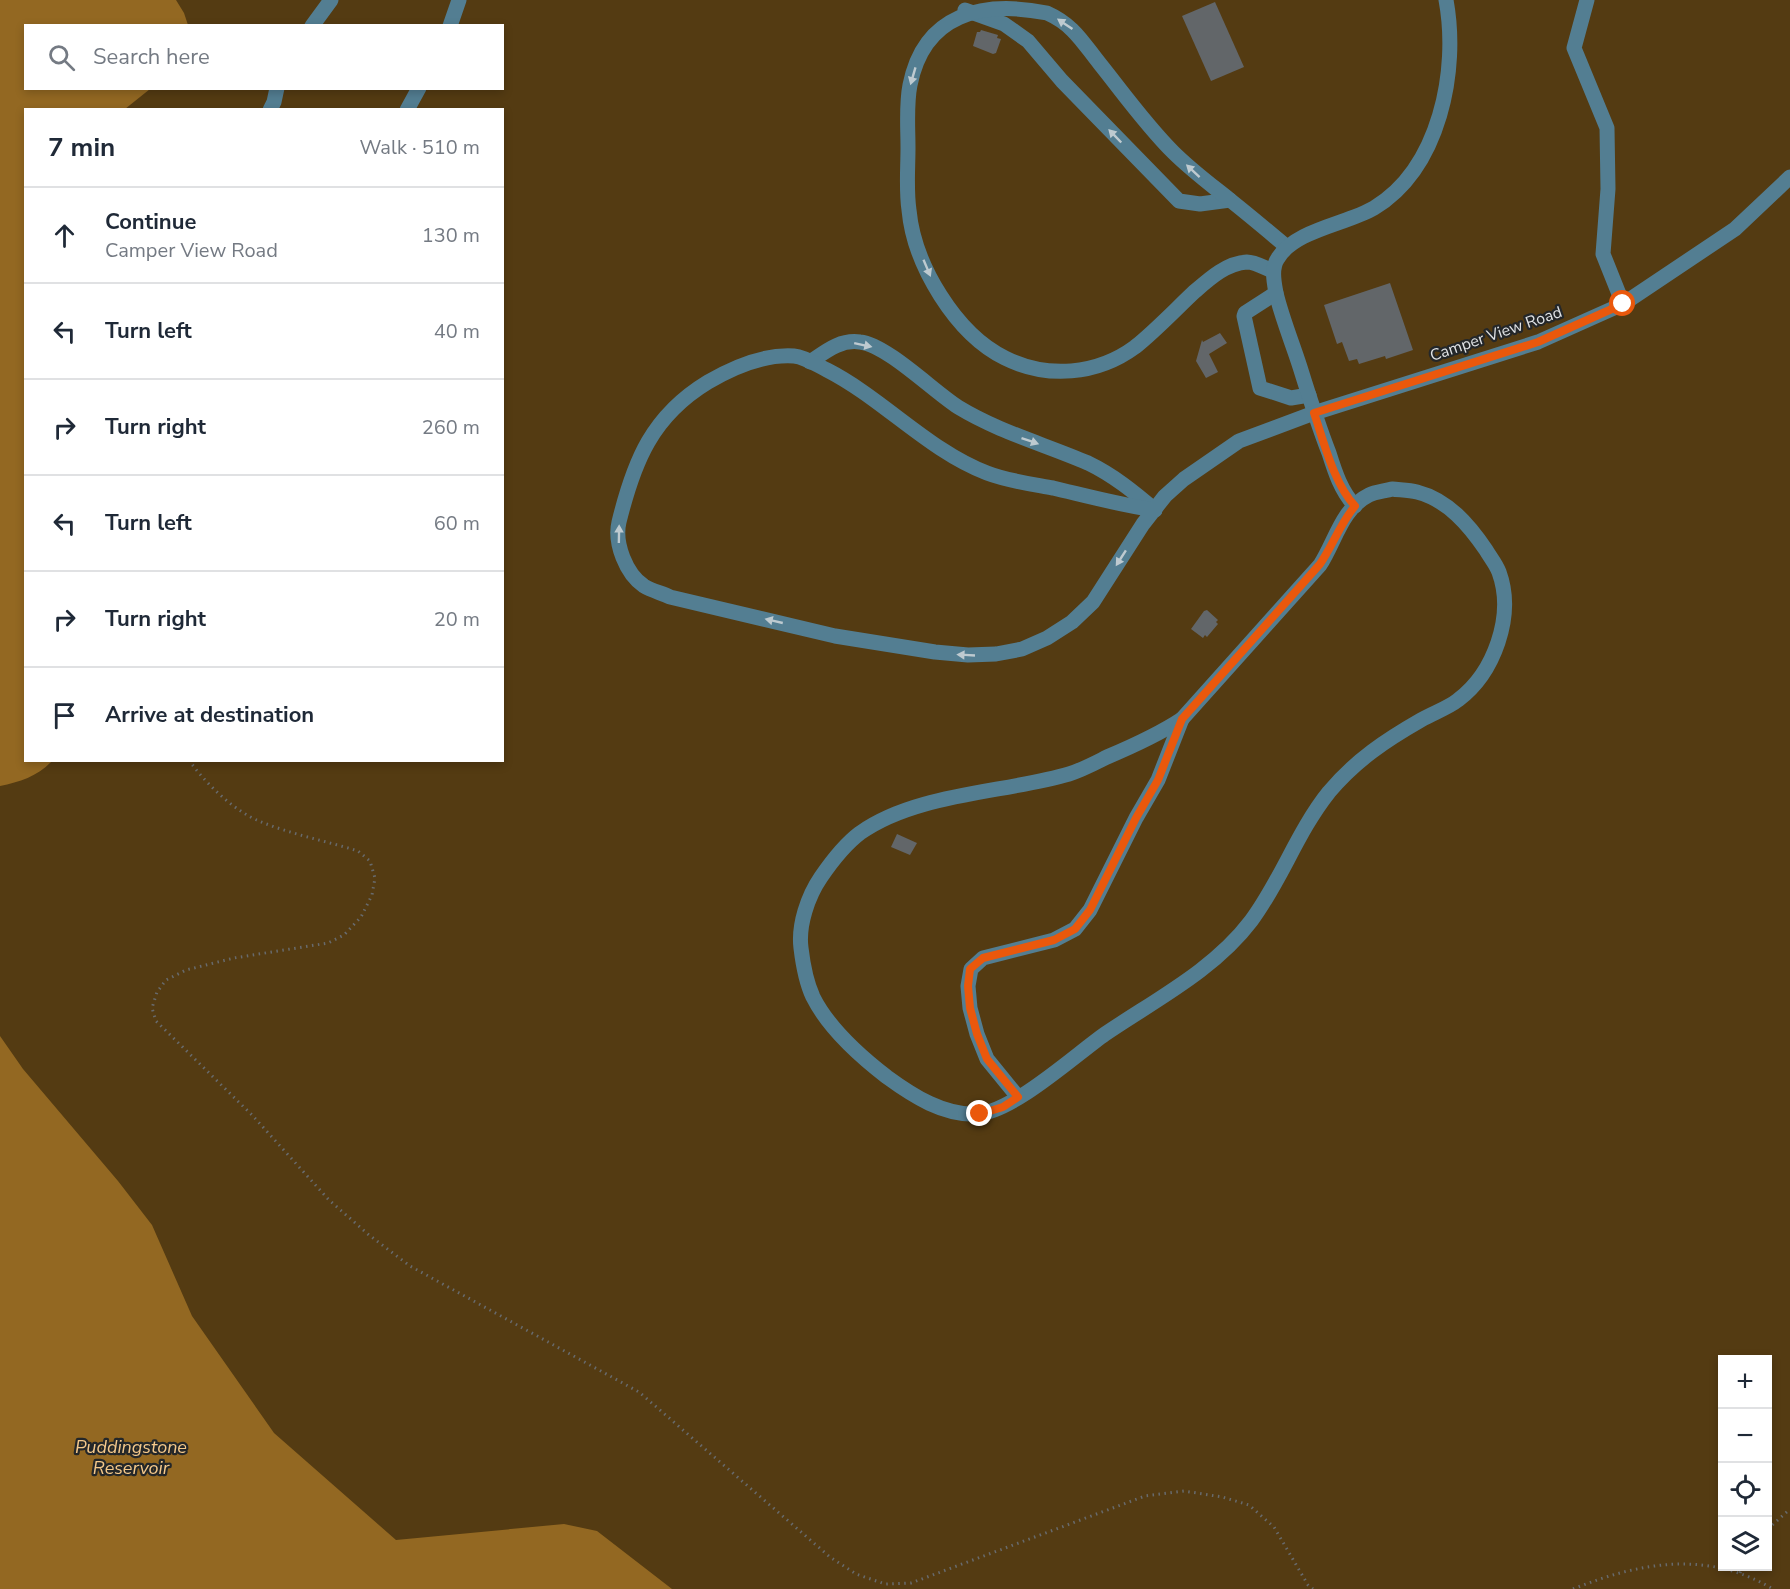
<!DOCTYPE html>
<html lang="en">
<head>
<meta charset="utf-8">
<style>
	body { margin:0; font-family:"Nunito Sans",sans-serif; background:#f2f2f3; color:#1f2937 }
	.controls { position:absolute; right:18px; bottom:18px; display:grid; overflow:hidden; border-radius:0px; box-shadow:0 3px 9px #0003 }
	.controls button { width:54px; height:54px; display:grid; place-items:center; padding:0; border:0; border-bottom:2px solid #e0e1e3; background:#fff; color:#1f2937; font:30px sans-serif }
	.stop { position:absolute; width:18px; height:18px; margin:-14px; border:4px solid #ea580c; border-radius:50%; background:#fff }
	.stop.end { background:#ea580c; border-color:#fff; box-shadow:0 2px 6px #0008 }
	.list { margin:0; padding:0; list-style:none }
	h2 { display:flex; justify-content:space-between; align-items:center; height:78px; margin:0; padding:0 24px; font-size:26px }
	h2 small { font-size:20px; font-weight:400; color:#747a83 }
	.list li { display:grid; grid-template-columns:39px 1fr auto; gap:18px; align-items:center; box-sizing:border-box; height:96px; padding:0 24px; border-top:2px solid #e0e1e3 }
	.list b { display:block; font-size:22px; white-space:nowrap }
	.list p { margin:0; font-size:20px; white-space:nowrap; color:#747a83 }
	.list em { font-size:20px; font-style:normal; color:#747a83 }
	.icon { flex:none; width:33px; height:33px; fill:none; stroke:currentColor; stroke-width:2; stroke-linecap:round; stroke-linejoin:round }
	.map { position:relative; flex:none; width:1790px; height:1589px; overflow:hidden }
	.search { position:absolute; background:#fff; box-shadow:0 3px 9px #0003; left:24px; top:24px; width:480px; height:66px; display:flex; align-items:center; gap:15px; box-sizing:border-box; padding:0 21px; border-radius:0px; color:#747a83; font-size:22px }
	.panel { position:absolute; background:#fff; box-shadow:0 3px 9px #0003; left:24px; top:108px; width:480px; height:654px; border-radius:0px }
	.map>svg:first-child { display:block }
	.green { fill:#543b12; fill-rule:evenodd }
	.water { fill:#936822 }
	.building { fill:#626669 }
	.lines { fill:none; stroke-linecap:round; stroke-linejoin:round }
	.path { stroke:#686a6c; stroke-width:3; stroke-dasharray:1.5 4.5; stroke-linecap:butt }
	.minor { stroke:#537e92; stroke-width:15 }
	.oneway { fill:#becad0 }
	.route { stroke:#ea580c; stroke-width:8 }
	.labels { text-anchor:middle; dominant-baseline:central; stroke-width:4.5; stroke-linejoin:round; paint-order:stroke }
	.street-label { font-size:16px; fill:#e1e3e5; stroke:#242729 }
	.water-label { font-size:18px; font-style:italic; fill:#f5c98b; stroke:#242729 }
</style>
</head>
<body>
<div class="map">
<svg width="1790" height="1589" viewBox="0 0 1790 1589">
	<rect width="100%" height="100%" fill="#2e3133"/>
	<!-- green -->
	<path class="green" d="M 0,0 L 1790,0 L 1790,1589 L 0,1589 ZM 26,26 L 502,26 L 502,88 L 26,88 ZM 26,110 L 502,110 L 502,760 L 26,760 ZM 1722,1360 L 1768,1360 L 1768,1566 L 1722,1566 Z"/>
	<!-- water -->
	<g class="water">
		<path d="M 0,0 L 176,0 L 184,13 L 188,25 L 26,26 L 26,88 L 150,89 L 125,109 L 26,110 L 26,760 L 52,761 C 38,776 20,782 0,786 Z"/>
		<path d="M 0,1036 L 23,1069 L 118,1181 L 152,1225 L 192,1316 L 274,1433 L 396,1540 L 564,1524 L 597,1531 L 672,1589 L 0,1589 Z"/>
	</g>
	<!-- building -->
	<g class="building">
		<path d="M 1215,2 L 1244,67 L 1211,81 L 1182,16 Z"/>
		<path d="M 981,30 L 998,35 L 997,38 L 1001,39 L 996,53 L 993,54 L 973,46 L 977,32 L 980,32 Z"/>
		<path d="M 1390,283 L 1413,350 L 1386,359 L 1385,356 L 1359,364 L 1357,359 L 1349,361 L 1342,342 L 1337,344 L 1324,305 Z"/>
		<path d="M 1220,333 L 1227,343 L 1209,354 L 1218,372 L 1206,378 L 1196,361 L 1202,340 L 1203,342 Z"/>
		<path d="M 1207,610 L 1218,620 L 1216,622 L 1218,624 L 1207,637 L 1205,635 L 1203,638 L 1191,629 L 1204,611 Z"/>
		<path d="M 897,834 L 917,843 L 910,855 L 891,847 Z"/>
	</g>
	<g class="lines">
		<!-- path -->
		<g class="path">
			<path d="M 189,760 C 204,782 234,811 259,821 C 290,834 326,841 358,851 L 370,861 L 375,878 L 372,895 L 361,917 L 344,935 L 328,943 L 234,958 L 186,970 L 166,980 L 157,992 L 152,1008 L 156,1021 L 252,1115 L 329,1200 L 369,1235 L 410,1266 L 639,1392 L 830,1557 L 856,1574 L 885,1584 L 911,1583 L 1145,1496 L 1184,1491 L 1222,1497 L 1249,1505 L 1274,1527 L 1308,1585 L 1313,1589"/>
			<path d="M 1768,1529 L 1790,1509"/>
			<path d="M 1740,1573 L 1743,1566"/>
			<path d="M 1573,1589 C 1640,1562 1708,1550 1773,1589"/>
		</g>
		<!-- minor -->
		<g class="minor">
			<path d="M 1587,0 L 1574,48 L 1607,128 L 1608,189 L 1603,254 L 1623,304"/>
			<path d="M 965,10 L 1004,24 L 1028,41 L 1062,81 L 1179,201 L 1200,204 L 1230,200"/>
			<path d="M 312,26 L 331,0"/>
			<path d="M 450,26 L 459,0"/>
			<path d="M 270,110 L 274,102 L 277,88"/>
			<path d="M 407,110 L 419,88"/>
			<path d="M 1273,271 C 1265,268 1255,262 1247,262 C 1226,263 1208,280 1193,293 C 1175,310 1154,332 1135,347 C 1097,375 1047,379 1005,358 C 956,334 914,265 909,210 C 906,190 908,168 908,148 C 908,127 906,105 910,85 C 924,14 982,0 1047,13 C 1074,25 1083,43 1100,64 C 1124,94 1146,125 1173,152 C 1191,170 1210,184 1230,200 C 1249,215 1268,231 1287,247"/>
			<path d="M 1276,293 L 1245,313 L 1244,316 L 1260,388 L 1291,398 L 1309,395"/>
			<path d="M 810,362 C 825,352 840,339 860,342 C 887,345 933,391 958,407 C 999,432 1044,444 1088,463 C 1113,475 1134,492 1155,510"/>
			<path d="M 1392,489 C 1400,490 1409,490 1417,492 C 1448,500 1469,525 1486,550 C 1490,557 1496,564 1499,572 C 1515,616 1494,673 1458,700 C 1448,708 1433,713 1421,720 C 1386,740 1356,760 1329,792 C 1297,832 1281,881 1251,921 C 1214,970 1155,1000 1105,1034 C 1074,1056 1014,1111 978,1114 C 944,1116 913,1096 887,1077 C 861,1057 828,1027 813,997 C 806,982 803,965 801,948 C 798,925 808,896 821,877 C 832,861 844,845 860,833 C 916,793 1004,793 1069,774 C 1082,770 1095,763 1107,757 C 1133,746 1158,735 1182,719 L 1320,565 C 1335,542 1342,508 1369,495 C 1375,492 1385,491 1392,489 Z"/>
			<path d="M 1355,506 C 1341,491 1335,472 1329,453 C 1318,425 1309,396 1300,367 C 1292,342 1282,318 1276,293 C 1274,282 1271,268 1278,258 C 1295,230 1347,224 1374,208 C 1440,168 1459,70 1446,0"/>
			<path d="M 1155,510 C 1120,505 1087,496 1053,488 C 1031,484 1008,481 987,473 C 929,451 882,398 827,370 C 817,365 805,357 794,356 C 765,354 732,368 708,382 C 652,416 634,461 619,522 C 614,543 626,574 644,586 C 652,591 662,593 670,597 L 835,636 L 935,652 L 968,655 L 996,654 L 1022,649 L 1047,638 L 1072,622 L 1093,602 L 1143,524 L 1165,496 L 1184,479 L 1239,441 L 1314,413 L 1538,342 L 1623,304 L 1735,229 L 1790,177"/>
			<path d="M 1018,1097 L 987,1059 L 977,1034 L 970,1008 L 968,986 L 971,969 L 983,958 L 1054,940 L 1075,929 L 1090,910 L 1136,818 L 1158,780 L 1182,719"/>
		</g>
	</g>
	<!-- one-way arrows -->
	<defs><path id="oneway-solid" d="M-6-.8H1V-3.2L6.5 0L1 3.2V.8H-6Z" transform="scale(1.5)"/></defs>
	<g class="oneway">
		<use href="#oneway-solid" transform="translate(1065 24) rotate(-146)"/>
		<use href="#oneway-solid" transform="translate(913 76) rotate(106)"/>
		<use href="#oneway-solid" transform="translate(1115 136) rotate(-134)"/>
		<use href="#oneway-solid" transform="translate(1193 171) rotate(-137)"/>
		<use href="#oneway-solid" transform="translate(927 268) rotate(67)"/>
		<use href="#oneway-solid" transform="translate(863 345) rotate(12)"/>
		<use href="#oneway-solid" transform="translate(1030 441) rotate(19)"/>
		<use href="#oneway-solid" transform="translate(619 534) rotate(-89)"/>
		<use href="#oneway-solid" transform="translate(1121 558) rotate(123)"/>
		<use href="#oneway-solid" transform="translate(774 621) rotate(-167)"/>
		<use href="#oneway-solid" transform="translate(966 655) rotate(-177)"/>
	</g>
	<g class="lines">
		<!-- route -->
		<path class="route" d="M 980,1114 L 1003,1107 L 1018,1097 L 987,1059 L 977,1034 L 970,1008 L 968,986 L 970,969 L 983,958 L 1054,940 L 1075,929 L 1090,910 L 1136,818 L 1158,780 L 1182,719 L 1320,564 C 1333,545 1340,524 1355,506 C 1334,484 1324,442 1314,413 L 1538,342 L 1623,304"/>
	</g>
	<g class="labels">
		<!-- street labels -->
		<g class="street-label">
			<text transform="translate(1496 334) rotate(-19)">Camper View Road</text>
		</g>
		<!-- water labels -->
		<g class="water-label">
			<text x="131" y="1447">Puddingstone<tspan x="131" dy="21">Reservoir</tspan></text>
		</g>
	</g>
</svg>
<div class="controls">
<button>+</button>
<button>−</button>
<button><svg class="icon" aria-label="locate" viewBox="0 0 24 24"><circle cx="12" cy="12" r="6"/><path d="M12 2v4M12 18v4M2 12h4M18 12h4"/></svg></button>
<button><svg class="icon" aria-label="layers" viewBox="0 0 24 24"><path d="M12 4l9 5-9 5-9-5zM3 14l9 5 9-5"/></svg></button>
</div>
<div class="stop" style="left:1623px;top:304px"></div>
<div class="stop end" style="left:980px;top:1114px"></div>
<div class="search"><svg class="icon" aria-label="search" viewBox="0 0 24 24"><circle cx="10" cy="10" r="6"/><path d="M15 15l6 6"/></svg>Search here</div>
<section class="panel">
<h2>7 min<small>Walk · 510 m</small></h2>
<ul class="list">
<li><svg class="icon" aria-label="ahead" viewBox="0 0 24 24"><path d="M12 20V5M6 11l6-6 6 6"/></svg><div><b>Continue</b><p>Camper View Road</p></div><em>130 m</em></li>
<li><svg class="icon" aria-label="left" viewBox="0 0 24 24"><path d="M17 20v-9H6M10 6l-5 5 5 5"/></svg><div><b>Turn left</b></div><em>40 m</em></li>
<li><svg class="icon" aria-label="right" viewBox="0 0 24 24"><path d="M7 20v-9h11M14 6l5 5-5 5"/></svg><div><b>Turn right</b></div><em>260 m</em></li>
<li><svg class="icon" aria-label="left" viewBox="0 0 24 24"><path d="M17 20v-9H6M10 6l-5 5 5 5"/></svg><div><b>Turn left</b></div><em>60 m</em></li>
<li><svg class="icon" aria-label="right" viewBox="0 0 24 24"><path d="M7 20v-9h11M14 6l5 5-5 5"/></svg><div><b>Turn right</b></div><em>20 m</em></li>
<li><svg class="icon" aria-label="arrive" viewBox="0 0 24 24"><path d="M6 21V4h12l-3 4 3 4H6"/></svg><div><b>Arrive at destination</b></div></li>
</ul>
</section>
</div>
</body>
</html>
